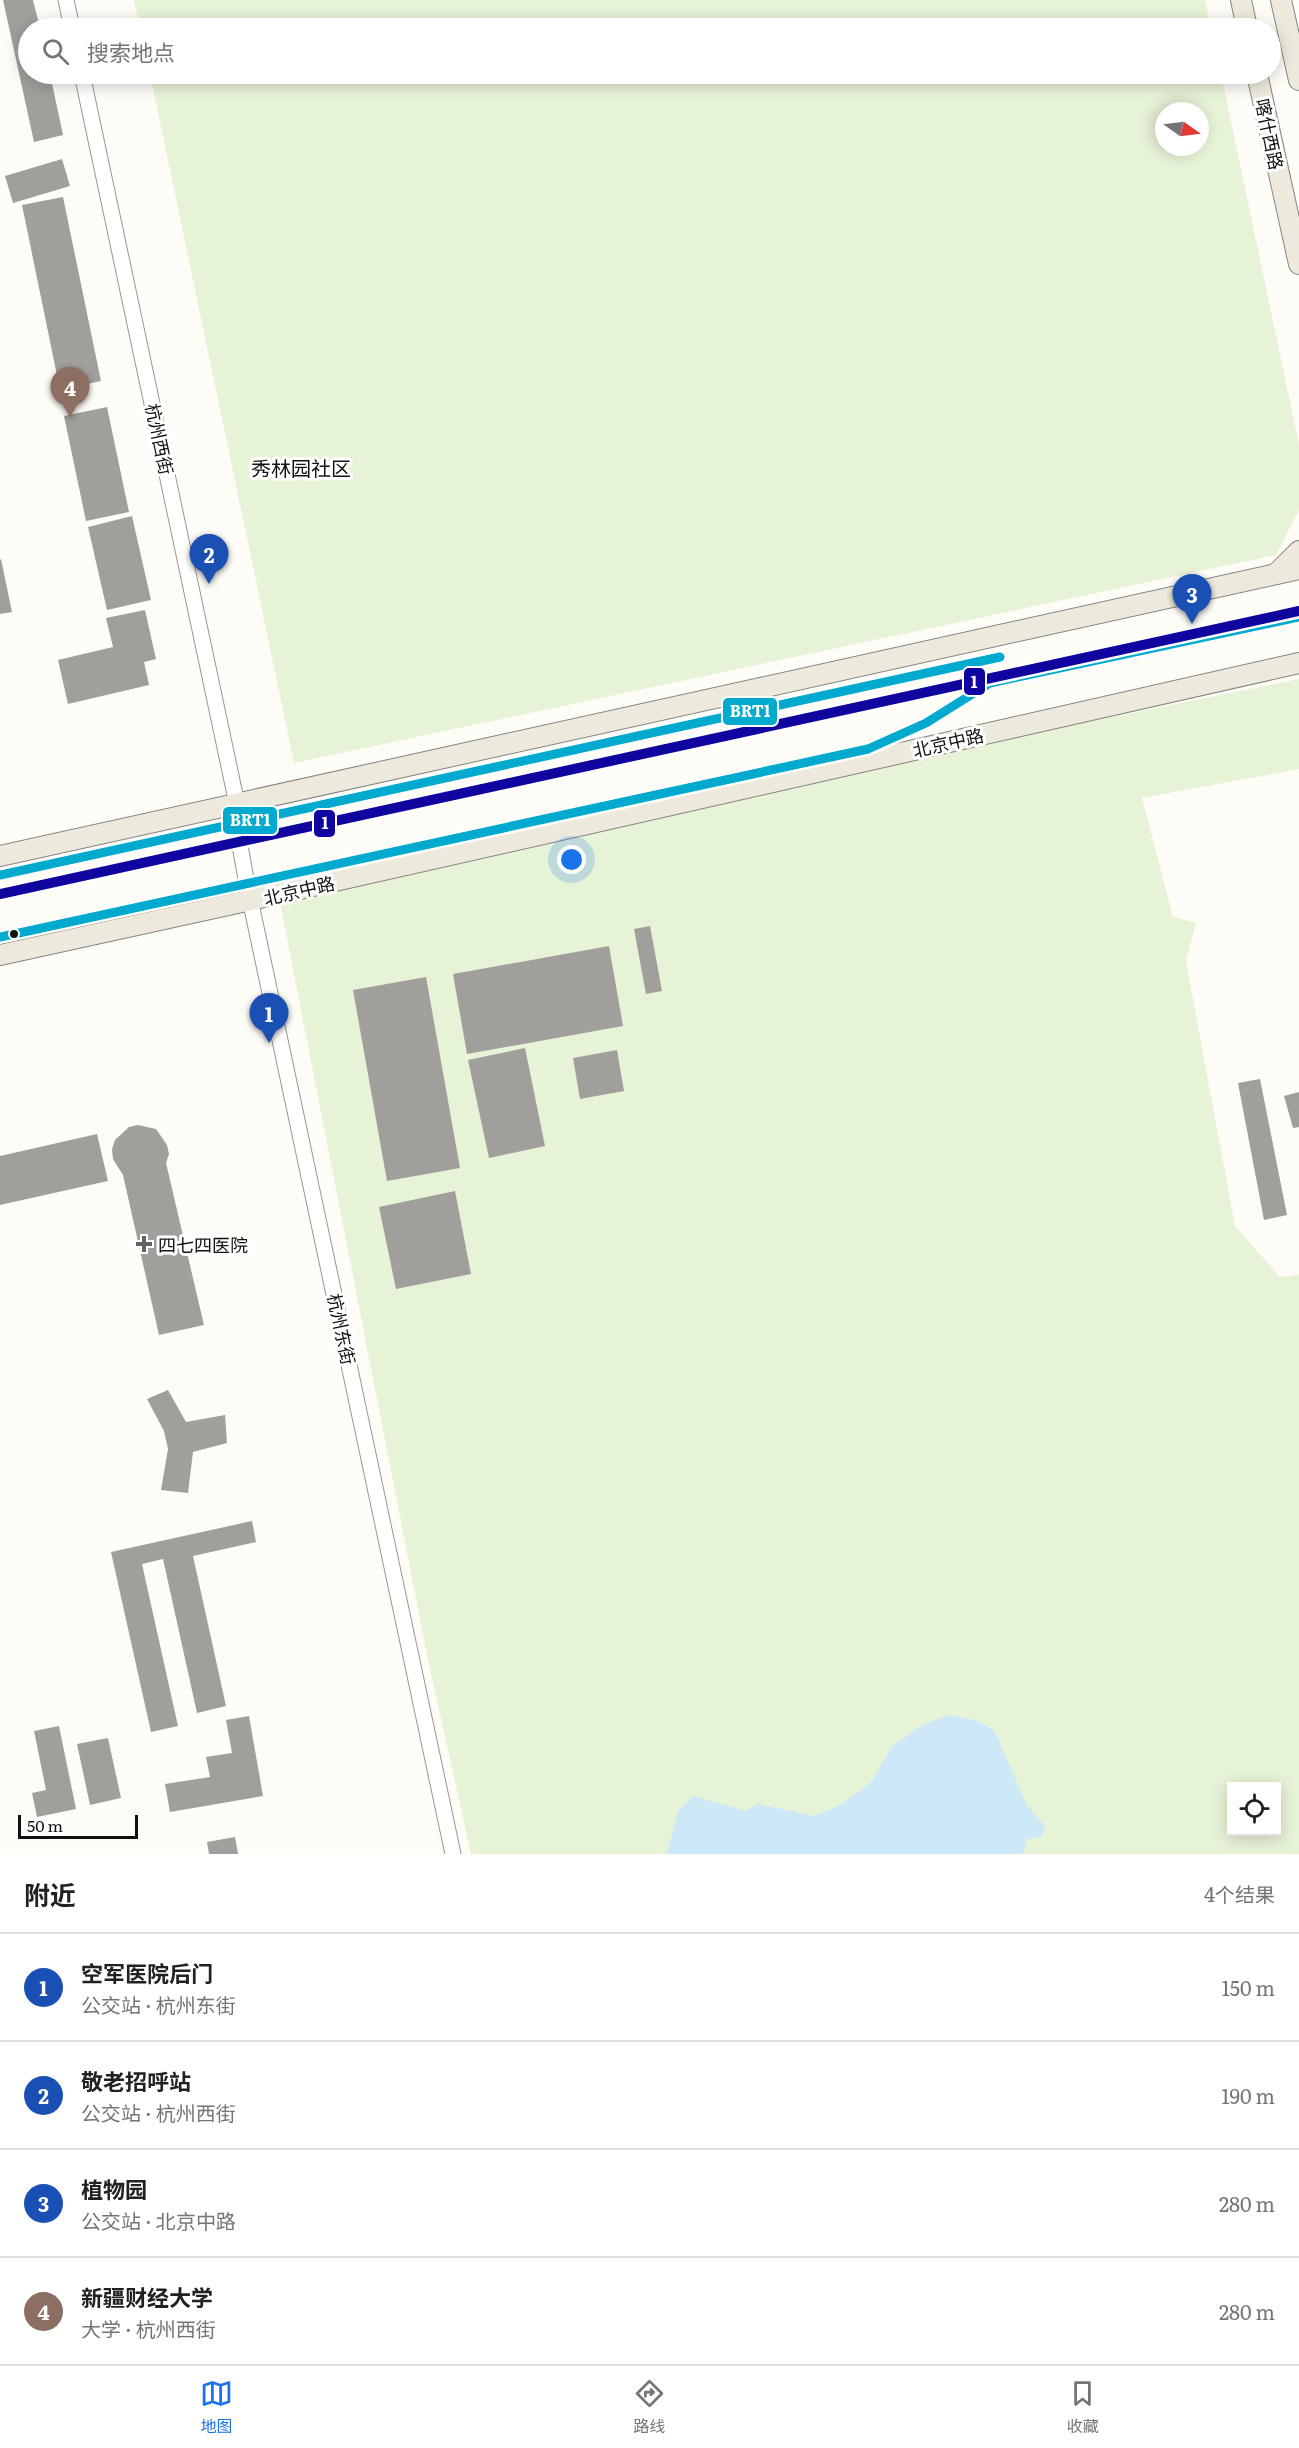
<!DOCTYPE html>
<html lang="zh">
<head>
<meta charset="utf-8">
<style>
	body { margin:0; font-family:Literata,"Noto Sans SC",serif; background:#f2f2f2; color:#202124 }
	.controls { position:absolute; right:18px; bottom:18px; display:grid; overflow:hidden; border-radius:0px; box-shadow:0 3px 15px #0003 }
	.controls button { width:54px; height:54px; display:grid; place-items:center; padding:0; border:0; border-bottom:2px solid #e0e0e0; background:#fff; color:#202124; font:30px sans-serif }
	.compass { position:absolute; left:1155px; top:102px; width:54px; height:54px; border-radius:50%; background:#fff; box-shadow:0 3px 15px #0003; rotate:104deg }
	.scale { position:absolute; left:18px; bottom:15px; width:120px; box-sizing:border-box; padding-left:6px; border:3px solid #111; border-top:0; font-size:16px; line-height:21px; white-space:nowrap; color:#111; -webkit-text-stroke:4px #fff; paint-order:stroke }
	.you { position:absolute; left:572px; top:860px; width:21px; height:21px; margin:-15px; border:4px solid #fff; border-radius:50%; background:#1a73e8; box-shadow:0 0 0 9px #1a73e833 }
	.badge { display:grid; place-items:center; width:39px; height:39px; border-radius:50%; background:#1a73e8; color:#fff; font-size:20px; font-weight:700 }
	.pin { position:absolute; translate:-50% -50px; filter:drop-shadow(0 2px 3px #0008) }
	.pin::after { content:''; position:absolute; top:32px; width:21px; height:18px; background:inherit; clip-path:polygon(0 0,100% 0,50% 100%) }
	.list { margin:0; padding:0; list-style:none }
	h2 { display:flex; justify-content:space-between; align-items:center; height:78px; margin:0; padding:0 24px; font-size:26px }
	h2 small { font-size:20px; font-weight:400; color:#757577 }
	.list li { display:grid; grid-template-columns:39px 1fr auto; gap:18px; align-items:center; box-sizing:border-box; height:108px; padding:0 24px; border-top:2px solid #e0e0e0 }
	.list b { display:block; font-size:22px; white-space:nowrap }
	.list p { margin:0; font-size:20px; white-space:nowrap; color:#757577 }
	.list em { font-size:20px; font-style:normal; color:#757577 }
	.icon { flex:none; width:33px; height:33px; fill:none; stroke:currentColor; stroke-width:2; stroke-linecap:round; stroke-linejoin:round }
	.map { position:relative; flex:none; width:1299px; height:1854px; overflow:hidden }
	.search { position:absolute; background:#fff; box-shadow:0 3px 15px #0003; left:18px; right:18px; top:18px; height:66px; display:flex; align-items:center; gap:15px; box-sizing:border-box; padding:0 21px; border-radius:33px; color:#757577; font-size:22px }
	.sheet { height:510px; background:#fff }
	nav { display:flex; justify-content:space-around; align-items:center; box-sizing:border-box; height:84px; border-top:2px solid #e0e0e0; background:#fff; font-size:16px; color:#757577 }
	nav a { display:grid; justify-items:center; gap:3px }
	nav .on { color:#1a73e8 }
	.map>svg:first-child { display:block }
	.green { fill:#e7f3d7; fill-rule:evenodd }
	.water { fill:#cde8f7 }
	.building { fill:#a19f9c }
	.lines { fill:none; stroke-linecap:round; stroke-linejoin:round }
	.minor-casing { stroke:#979795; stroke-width:17 }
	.major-casing { stroke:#858482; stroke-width:22 }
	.minor { stroke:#fffffe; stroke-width:15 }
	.major { stroke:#ede9dc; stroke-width:20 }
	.bus-1-casing { stroke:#fff; stroke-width:14 }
	.bus-1 { stroke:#00a9ce; stroke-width:9 }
	.metro-1-casing { stroke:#fff; stroke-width:15 }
	.metro-1 { stroke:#10069f; stroke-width:10 }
	.bus-dot { fill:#111; stroke:#fff; stroke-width:2 }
	.poi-dot { fill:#646362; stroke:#fff; stroke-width:2 }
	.labels { text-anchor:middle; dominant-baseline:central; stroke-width:6; stroke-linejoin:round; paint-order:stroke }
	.street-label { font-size:18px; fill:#111; stroke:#fff }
	.poi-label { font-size:18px; fill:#111; stroke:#fff; text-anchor:start }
	.neighbourhood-label { font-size:20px; fill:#111; stroke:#fff }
	.line-badge { stroke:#fff; stroke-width:2 }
	.badge-label { font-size:16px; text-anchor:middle; font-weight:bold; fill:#fff }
</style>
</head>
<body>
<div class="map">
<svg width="1299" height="1854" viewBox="0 0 1299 1854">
	<rect width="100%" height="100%" fill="#fdfcf7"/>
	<!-- green -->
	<g class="green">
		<path d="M 134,0 L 1205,0 L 1211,28 L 140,28 Z"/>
		<path d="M 150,74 L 1221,74 L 1299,445 L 1299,510 L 1276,555 L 294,763 ZM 1164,111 L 1200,111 L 1200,147 L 1164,147 Z"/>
		<path d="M 1299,679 L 1299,769 L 1142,798 L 1173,917 L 1196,923 L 1186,961 L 1235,1226 L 1280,1277 L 1299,1275 L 1299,1854 L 471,1854 L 427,1655 L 277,887 ZM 1232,1786 L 1276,1786 L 1276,1832 L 1232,1832 Z"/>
	</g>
	<!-- water -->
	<path class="water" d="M 947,1715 L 975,1720 L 994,1730 L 1027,1805 L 1045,1826 L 1042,1837 L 1027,1839 L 1023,1854 L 667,1854 L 678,1811 L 694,1796 L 746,1811 L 758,1804 L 814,1816 L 842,1804 L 872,1781 L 892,1746 L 919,1727 Z"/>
	<!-- building -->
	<g class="building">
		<path d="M 3,0 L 33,0 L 40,28 L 28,28 L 28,74 L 50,74 L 63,135 L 34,142 Z"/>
		<path d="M 62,159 L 70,186 L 13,203 L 5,176 Z"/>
		<path d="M 63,197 L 101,381 L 60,390 L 22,205 Z"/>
		<path d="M 107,407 L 129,512 L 86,521 L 64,416 Z"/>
		<path d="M 132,516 L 151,600 L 107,610 L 88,527 Z"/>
		<path d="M 1,559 L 12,612 L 0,614 L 0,560 Z"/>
		<path d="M 145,610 L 156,659 L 144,662 L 149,685 L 68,704 L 58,660 L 113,647 L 106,618 Z"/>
		<path d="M 650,926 L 662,991 L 646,994 L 634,929 Z"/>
		<path d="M 609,946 L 623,1026 L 467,1054 L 453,974 Z"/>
		<path d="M 426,977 L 460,1168 L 387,1181 L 353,990 Z"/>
		<path d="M 525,1048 L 545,1146 L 489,1158 L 468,1060 Z"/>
		<path d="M 617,1050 L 624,1091 L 580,1099 L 573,1058 Z"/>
		<path d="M 1260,1079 L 1287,1215 L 1264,1220 L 1238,1083 Z"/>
		<path d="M 1299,1092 L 1299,1127 L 1293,1128 L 1284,1096 Z"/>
		<path d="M 138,1125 L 156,1129 L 167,1145 L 169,1154 L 166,1163 L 204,1325 L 159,1335 L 123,1175 L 113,1159 L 112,1149 L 115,1140 L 129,1127 Z"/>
		<path d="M 97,1134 L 108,1181 L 0,1205 L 0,1156 Z"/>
		<path d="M 455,1191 L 471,1274 L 396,1289 L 379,1207 Z"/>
		<path d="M 168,1390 L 186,1422 L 225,1415 L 227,1443 L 193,1452 L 188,1493 L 161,1490 L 168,1449 L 164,1431 L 147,1399 Z"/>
		<path d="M 252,1521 L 256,1542 L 193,1556 L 226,1706 L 197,1713 L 163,1559 L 142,1564 L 178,1726 L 151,1732 L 111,1552 Z"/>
		<path d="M 249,1716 L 263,1796 L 170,1812 L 165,1784 L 210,1777 L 206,1757 L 232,1753 L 226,1720 Z"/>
		<path d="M 59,1726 L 76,1809 L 37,1817 L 32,1793 L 46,1790 L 34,1731 Z"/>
		<path d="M 108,1738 L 121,1798 L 90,1805 L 77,1744 Z"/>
		<path d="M 235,1837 L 238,1854 L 209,1854 L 207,1842 Z"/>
	</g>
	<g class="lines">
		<!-- minor casing -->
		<g class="minor-casing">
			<g id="minor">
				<path d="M 66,0 L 72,28"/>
				<path d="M 82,74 L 237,804 L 236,823 L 247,885 L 453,1854"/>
			</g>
		</g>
		<!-- major casing -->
		<g class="major-casing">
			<g id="major">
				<path d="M 1241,0 L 1247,28"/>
				<path d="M 1281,0 L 1299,80"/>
				<path d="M 1257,74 L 1299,264"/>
				<path d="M 1276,574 L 1299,551"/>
				<path d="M 0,856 L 1299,569"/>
				<path d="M 0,955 L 251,900 L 1299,663"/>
			</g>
		</g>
		<!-- minor -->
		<use href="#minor" class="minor"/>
		<!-- major -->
		<use href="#major" class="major"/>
		<!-- bus-1 casing -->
		<g class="bus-1-casing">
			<g id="bus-1">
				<path d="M 0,875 L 1000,657"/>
				<path d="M 0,937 L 868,749 L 926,723 L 990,683 L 1299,617"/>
			</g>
		</g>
		<!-- bus-1 -->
		<use href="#bus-1" class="bus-1"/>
		<!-- metro-1 casing -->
		<g class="metro-1-casing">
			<path id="metro-1" d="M 0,894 L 1299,611"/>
		</g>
		<!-- metro-1 -->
		<use href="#metro-1" class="metro-1"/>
	</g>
	<!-- markers -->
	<circle class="bus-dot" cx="14" cy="934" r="5"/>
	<path class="poi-dot" d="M141 1235h6v6h6v6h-6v6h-6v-6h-6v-6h6z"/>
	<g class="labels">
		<!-- street labels -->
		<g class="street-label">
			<text transform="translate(1270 134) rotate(78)">喀什西路</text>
			<text transform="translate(160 439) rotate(78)">杭州西街</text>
			<text transform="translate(948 742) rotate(-13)">北京中路</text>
			<text transform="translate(299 890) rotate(-13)">北京中路</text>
			<text transform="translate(342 1329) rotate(78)">杭州东街</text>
		</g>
		<!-- poi labels -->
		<g class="poi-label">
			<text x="158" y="1244">四七四医院</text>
		</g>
		<!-- neighbourhood labels -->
		<g class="neighbourhood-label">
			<text x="301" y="467">秀林园社区</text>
		</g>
	</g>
	<g class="line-badge">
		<rect x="963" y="667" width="23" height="29" rx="6" fill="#10069f"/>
		<rect x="722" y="697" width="56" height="29" rx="6" fill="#00a9ce"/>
		<rect x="222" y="806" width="56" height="29" rx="6" fill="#00a9ce"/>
		<rect x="313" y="809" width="23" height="29" rx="6" fill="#10069f"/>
	</g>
	<g class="badge-label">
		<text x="974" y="688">1</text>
		<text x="750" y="717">BRT1</text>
		<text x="250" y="826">BRT1</text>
		<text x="325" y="829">1</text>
	</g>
</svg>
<div class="controls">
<button><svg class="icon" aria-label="locate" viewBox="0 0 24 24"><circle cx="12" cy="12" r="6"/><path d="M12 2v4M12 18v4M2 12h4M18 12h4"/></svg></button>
</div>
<svg class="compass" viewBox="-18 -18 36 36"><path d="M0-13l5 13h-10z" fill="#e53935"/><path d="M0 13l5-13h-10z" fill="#757577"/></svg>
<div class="scale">50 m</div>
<div class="you"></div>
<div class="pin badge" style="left:269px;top:1043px;background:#1a4fb4">1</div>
<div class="pin badge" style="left:209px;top:584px;background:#1a4fb4">2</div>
<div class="pin badge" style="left:1192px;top:624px;background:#1a4fb4">3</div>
<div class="pin badge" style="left:70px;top:417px;background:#8d6e63">4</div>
<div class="search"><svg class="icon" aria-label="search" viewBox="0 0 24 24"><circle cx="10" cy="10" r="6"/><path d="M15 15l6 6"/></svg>搜索地点</div>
</div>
<section class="sheet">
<h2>附近<small>4个结果</small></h2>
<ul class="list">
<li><span class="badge" style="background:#1a4fb4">1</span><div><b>空军医院后门</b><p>公交站 · 杭州东街</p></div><em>150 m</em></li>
<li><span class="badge" style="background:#1a4fb4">2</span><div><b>敬老招呼站</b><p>公交站 · 杭州西街</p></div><em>190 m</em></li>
<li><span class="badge" style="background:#1a4fb4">3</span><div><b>植物园</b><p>公交站 · 北京中路</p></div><em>280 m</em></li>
<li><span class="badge" style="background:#8d6e63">4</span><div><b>新疆财经大学</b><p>大学 · 杭州西街</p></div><em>280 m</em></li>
</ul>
</section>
<nav>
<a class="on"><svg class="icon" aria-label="map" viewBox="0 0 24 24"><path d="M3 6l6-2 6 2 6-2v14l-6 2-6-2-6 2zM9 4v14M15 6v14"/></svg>地图</a>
<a><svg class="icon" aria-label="directions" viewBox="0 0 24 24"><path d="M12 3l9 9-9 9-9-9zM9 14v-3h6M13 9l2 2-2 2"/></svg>路线</a>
<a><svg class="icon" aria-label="saved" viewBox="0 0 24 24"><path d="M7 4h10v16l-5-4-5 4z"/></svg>收藏</a>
</nav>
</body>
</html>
